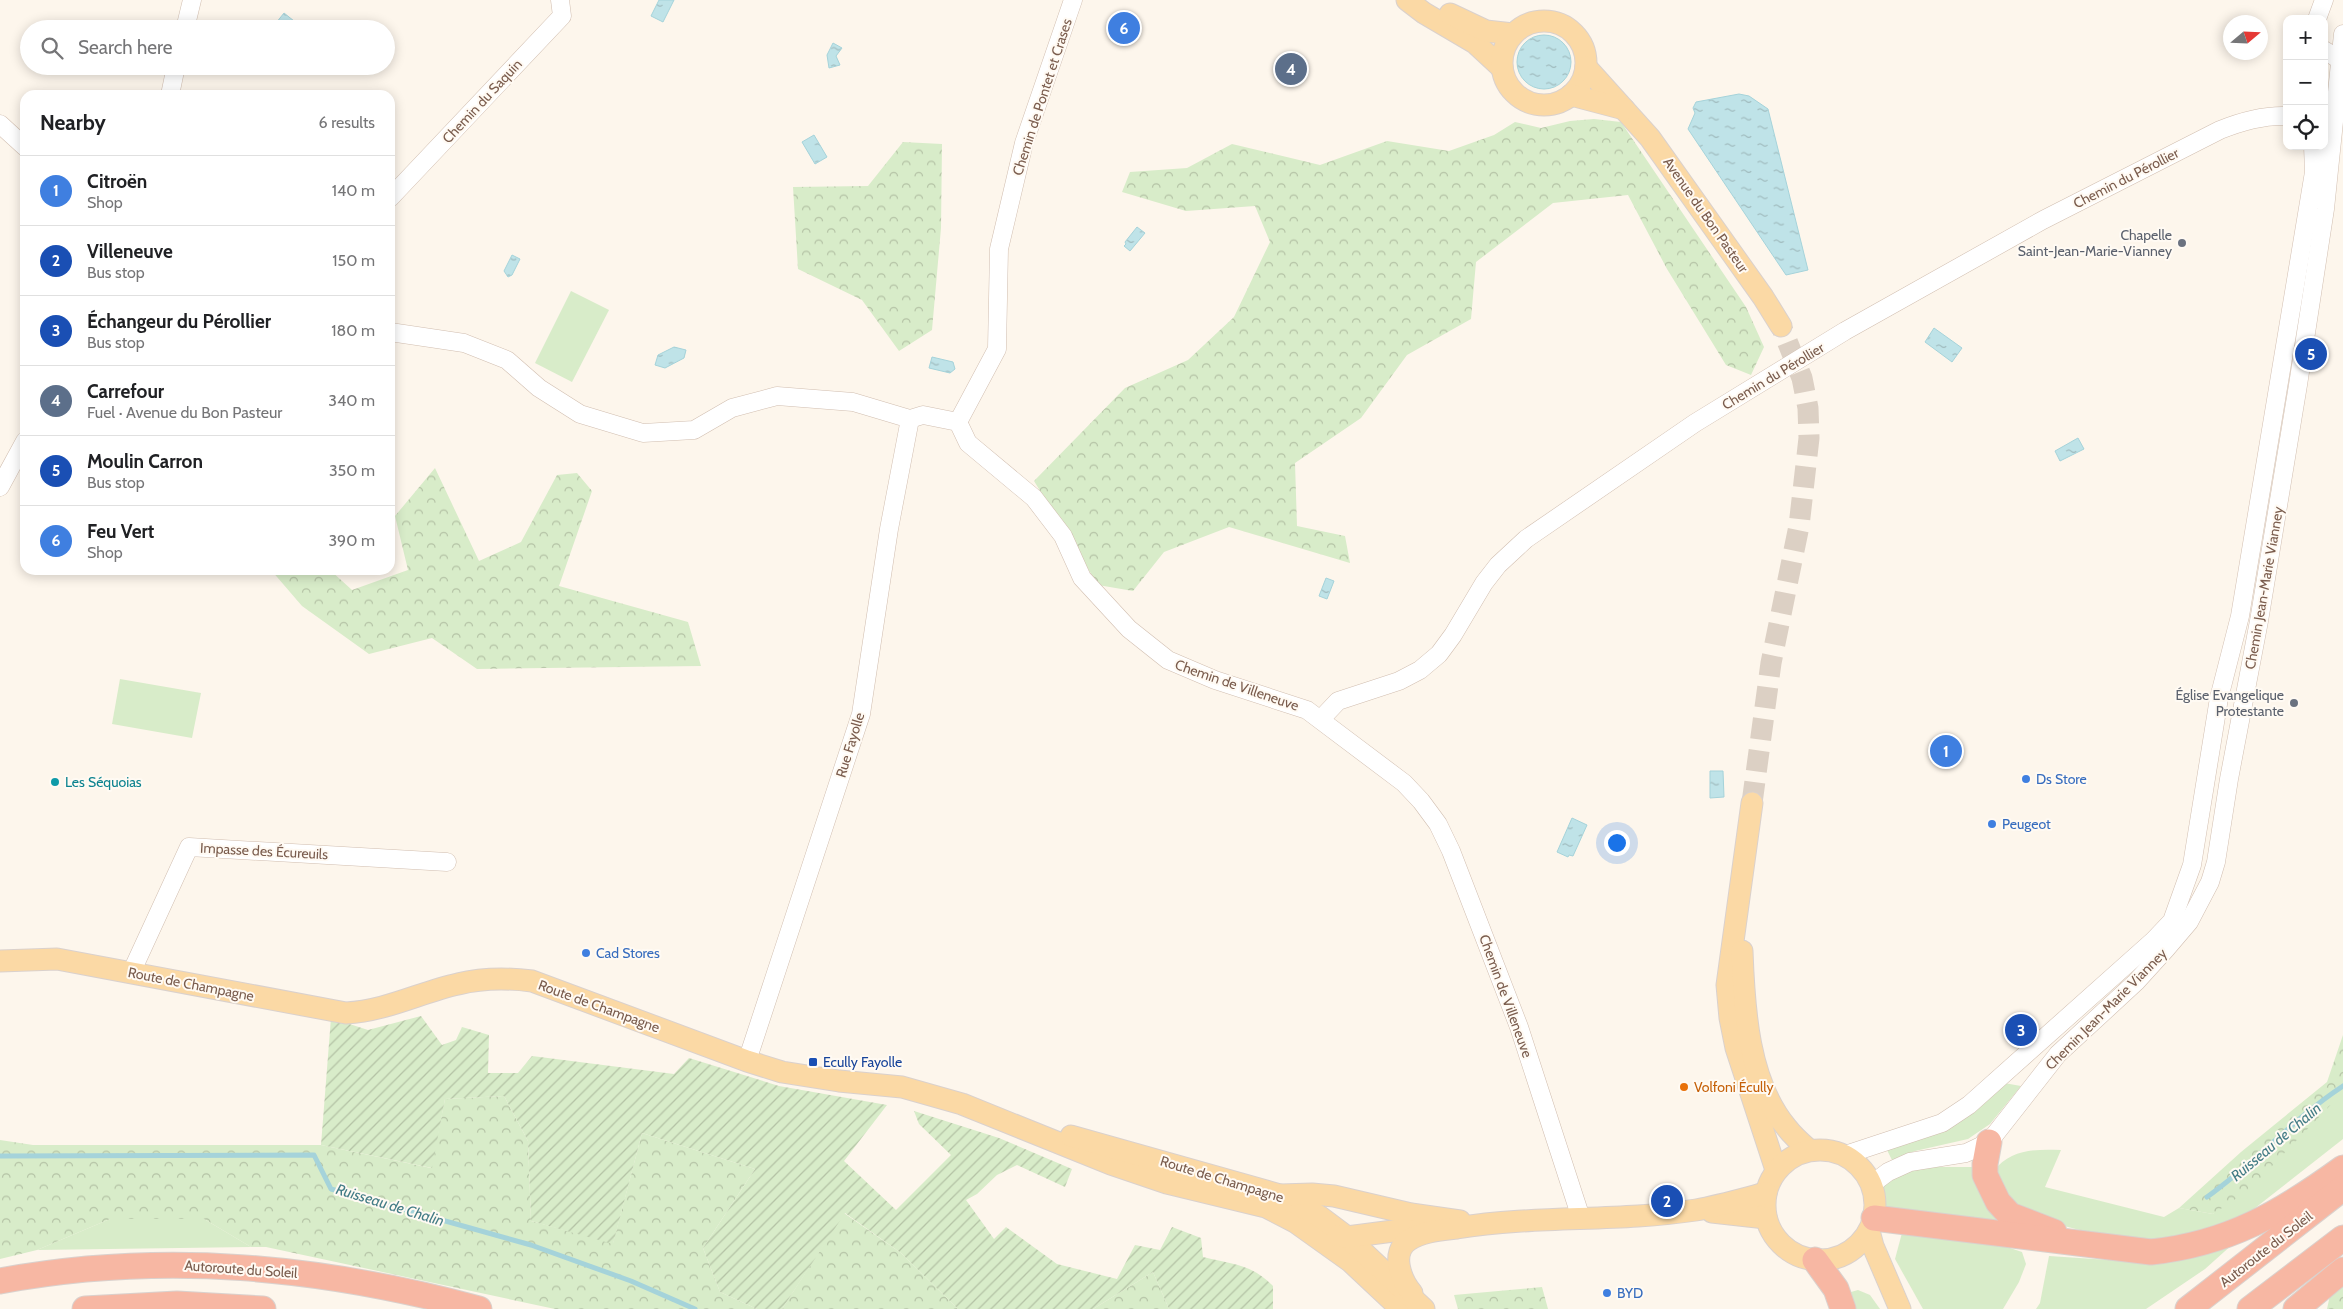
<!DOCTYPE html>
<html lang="en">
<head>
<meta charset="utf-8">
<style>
	body { margin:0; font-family:Cabin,sans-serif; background:#f2f2f2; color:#202124 }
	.controls { position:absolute; right:15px; top:15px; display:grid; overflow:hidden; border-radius:10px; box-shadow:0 2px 12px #0003 }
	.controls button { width:45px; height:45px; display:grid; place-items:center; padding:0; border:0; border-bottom:1px solid #e0e0e0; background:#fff; color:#202124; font:25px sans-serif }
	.compass { position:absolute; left:2223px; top:15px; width:45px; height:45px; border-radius:50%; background:#fff; box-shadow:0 2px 12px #0003; rotate:71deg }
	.you { position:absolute; left:1616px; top:842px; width:18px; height:18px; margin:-12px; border:4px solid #fff; border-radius:50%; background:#1a73e8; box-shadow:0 0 0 8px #1a73e833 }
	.badge { display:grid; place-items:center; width:32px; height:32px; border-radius:50%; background:#e76f51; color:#fff; font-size:16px; font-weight:700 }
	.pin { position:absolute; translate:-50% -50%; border:2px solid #fff; box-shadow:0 1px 5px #0006 }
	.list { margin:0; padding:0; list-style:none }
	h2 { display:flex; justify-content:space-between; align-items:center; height:65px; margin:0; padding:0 20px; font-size:21px }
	h2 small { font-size:16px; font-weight:400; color:#757577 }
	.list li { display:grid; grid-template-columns:32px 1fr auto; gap:15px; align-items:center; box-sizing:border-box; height:70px; padding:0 20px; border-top:1px solid #e0e0e0 }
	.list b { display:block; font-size:19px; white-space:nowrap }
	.list p { margin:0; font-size:16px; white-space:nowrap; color:#757577 }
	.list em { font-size:16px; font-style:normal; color:#757577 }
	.icon { flex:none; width:28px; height:28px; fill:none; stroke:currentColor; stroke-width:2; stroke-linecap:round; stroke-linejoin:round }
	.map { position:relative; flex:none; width:2343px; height:1309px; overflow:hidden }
	.search { position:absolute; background:#fff; box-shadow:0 2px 12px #0003; left:20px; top:20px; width:375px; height:55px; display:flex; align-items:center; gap:12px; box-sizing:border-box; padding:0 18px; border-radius:28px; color:#757577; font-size:19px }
	.panel { position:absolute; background:#fff; box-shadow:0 2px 12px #0003; left:20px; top:90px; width:375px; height:485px; border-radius:15px }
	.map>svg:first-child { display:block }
	.grass { fill:#d8ecc9 }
	.forest { fill:url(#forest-crowns) }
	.garden { fill:url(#garden-furrows) }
	.water { fill:url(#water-ripples); stroke:#a5d3da }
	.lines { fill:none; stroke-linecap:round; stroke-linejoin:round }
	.stream { stroke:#a5d3da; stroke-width:5 }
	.major-tunnel { stroke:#dcd0c4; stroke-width:21; stroke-dasharray:21 11; stroke-linecap:butt }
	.minor-casing { stroke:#d1beb0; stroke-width:19 }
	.major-casing { stroke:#dad1cd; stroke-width:23 }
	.highway-casing { stroke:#dad1cd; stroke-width:27 }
	.minor { stroke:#fff; stroke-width:18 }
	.major { stroke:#fbd9a5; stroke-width:21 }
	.highway { stroke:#f7b7a3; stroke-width:25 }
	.worship-dot { fill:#6b7280; stroke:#fffaf3; stroke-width:2 }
	.shop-dot { fill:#3f7fe0; stroke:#fffaf3; stroke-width:2 }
	.culture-dot { fill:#0f9aa8; stroke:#fffaf3; stroke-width:2 }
	.transit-dot { fill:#1a4fb4; stroke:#fffaf3; stroke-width:2 }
	.food-dot { fill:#e8710a; stroke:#fffaf3; stroke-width:2 }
	.labels { text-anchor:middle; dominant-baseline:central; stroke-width:4; stroke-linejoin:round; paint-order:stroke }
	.street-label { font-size:14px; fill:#7a5c4d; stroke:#fffaf3 }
	.worship-label { font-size:14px; fill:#5b616d; stroke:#fffaf3; text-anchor:end }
	.shop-label { font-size:14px; fill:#366cbe; stroke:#fffaf3; text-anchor:start }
	.culture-label { font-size:14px; fill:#0d838f; stroke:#fffaf3; text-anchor:start }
	.transit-label { font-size:14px; fill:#164399; stroke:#fffaf3; text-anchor:start }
	.food-label { font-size:14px; fill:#c56008; stroke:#fffaf3; text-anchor:start }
	.water-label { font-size:15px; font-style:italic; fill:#437c86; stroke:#fffaf3 }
</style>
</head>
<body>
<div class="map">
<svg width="2343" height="1309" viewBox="0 0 2343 1309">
	<defs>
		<pattern id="forest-crowns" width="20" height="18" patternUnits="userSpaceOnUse" patternTransform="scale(1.25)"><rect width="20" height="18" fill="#d8ecc9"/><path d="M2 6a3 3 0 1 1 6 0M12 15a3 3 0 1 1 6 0" fill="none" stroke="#b4c2a5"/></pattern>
		<pattern id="garden-furrows" width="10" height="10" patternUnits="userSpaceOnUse" patternTransform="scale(1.25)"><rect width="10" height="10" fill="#d8ecc9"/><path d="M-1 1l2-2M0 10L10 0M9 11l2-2" fill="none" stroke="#b4c2a5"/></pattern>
		<pattern id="water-ripples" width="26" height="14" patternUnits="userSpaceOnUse" patternTransform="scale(1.25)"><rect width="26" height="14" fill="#bfe3e8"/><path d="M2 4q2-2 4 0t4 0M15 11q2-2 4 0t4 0" fill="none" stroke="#a0bbbe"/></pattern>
	</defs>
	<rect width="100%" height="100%" fill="#fdf6ec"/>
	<!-- grass -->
	<g class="grass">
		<path d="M 571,291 L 609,310 L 572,382 L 535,363 Z"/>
		<path d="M 120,679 L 201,693 L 192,738 L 112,724 Z"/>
		<path d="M 2004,1083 L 2021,1086 L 1990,1124 L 1968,1139 L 1915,1151 L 1892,1160 L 1887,1150 L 1956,1124 Z"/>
		<path d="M 2343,1091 L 2343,1139 L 2250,1212 L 2207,1229 L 2157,1242 L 2107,1237 L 2029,1217 L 2013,1208 L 1994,1171 C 2010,1149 2036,1149 2061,1150 L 2045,1187 L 2164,1217 L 2179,1208 L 2213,1214 Z"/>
		<path d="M 1934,1167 L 1975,1167 L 2007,1224 L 1887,1209 L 1882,1187 L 1902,1172 Z"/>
		<path d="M 110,1219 L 204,1219 L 251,1247 L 37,1250 Z"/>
		<path d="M 1902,1233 L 2007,1247 L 2022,1252 L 2026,1264 L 2019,1282 L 2003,1309 L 1923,1309 L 1895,1259 Z"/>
		<path d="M 2234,1243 L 2205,1269 L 2146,1309 L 2036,1309 L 2040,1303 L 2049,1256 L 2109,1260 L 2188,1256 Z"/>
		<path d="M 1858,1290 L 1870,1295 L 1880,1309 L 1854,1309 L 1851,1292 Z"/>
	</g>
	<!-- forest -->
	<g class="forest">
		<path d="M 1594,119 L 1621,122 L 1746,307 L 1764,347 L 1751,375 L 1726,365 L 1667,269 L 1628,195 L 1553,203 L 1476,262 L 1471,319 L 1407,355 L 1361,418 L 1295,463 L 1297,526 L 1345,536 L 1350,563 L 1229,527 L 1164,552 L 1133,591 L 1098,585 L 1034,481 L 1125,388 L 1188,360 L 1234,317 L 1270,242 L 1255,206 L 1186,211 L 1122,192 L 1130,172 L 1187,168 L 1232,144 L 1320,165 L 1387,141 L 1449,151 L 1494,135 L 1515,122 L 1541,128 L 1570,121 Z"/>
		<path d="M 903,142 L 942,144 L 941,228 L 932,330 L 899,351 L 862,300 L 798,269 L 793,187 L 868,186 Z"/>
		<path d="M 435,468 L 479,561 L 521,542 L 557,475 L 577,473 L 592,491 L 559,586 L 688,622 L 701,666 L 477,669 L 432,638 L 369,654 L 302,606 L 271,570 L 330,570 L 352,590 L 408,570 L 395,516 Z"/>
		<path d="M 2343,1035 L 2343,1092 L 2249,1190 L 2213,1214 L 2179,1208 L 2241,1152 L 2327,1082 Z"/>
		<path d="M 504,1096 L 528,1141 L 531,1221 L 613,1243 L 642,1133 L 755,1169 L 703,1248 L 720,1292 L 757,1309 L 555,1309 L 266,1247 L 251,1247 L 204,1219 L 110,1219 L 37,1250 L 0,1259 L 0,1140 L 33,1145 L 321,1145 L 431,1168 L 445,1099 Z"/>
		<path d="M 844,1213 L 901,1253 L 958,1309 L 782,1309 Z"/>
		<path d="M 1153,1272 L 1169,1309 L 1093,1309 Z"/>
		<path d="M 2343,1284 L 2343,1309 L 2327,1309 L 2330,1295 Z"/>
		<path d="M 1542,1287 L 1548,1309 L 1458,1309 L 1454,1295 Z"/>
	</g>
	<!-- garden -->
	<path class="garden" d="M 421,1016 L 442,1045 L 456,1040 L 462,1027 L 489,1035 L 488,1073 L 518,1073 L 532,1056 L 674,1074 L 689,1058 L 779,1086 L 887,1105 L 844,1161 L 896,1210 L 951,1155 L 919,1124 L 914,1111 L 999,1138 L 1072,1169 L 1065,1187 L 1017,1165 L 997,1175 L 977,1194 L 966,1200 L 994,1239 L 1006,1227 L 1057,1264 L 1117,1279 L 1135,1245 L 1160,1250 L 1172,1227 L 1201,1238 L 1203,1257 C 1231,1264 1252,1264 1273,1286 L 1273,1309 L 1169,1309 L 1153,1272 L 1093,1309 L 958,1309 L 901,1253 L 845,1213 L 782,1309 L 757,1309 L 720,1292 L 703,1248 L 755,1169 L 642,1133 L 613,1244 L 531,1221 L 528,1141 L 504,1096 L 445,1099 L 432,1168 L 321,1145 L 331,1018 L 368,1030 Z"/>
	<!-- water -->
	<g class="water">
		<path d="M 659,0 L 674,0 L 663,22 L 651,16 Z"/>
		<path d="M 284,13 L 304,29 L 284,29 L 276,23 Z"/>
		<circle cx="1544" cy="62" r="27"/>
		<path d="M 833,43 L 842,48 L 836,56 L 840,65 L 829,68 L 827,55 Z"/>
		<path d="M 1739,94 L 1749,96 L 1768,109 L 1808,270 L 1786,275 L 1688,129 L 1695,113 L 1693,108 L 1696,102 Z"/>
		<path d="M 814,135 L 827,157 L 815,164 L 802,142 Z"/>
		<path d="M 1137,227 L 1145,233 L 1130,251 L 1124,246 L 1126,244 L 1125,242 Z"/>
		<path d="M 512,255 L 520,259 L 512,275 L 508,277 L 504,271 Z"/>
		<path d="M 1934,328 L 1962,348 L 1952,362 L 1925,342 Z"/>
		<path d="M 674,347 L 686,350 L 684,358 L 665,368 L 655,365 L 658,355 Z"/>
		<path d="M 932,357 L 953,362 L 955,369 L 950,373 L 929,368 Z"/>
		<path d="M 2078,438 L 2084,449 L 2060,461 L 2055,451 Z"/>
		<path d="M 1326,578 L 1334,581 L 1327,599 L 1319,596 Z"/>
		<path d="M 1710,771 L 1723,771 L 1724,797 L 1710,798 Z"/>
		<path d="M 1572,818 L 1587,825 L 1573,856 L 1569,855 L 1568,857 L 1557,852 Z"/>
	</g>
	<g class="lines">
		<!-- stream -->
		<g class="stream">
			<path d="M 0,1156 L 314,1155 L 331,1189 L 531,1245 L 631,1281 L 695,1309"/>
			<path d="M 2207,1197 C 2255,1163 2294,1118 2343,1086"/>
		</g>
		<!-- major-tunnel -->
		<path class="major-tunnel" d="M 1752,803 L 1771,663 L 1799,526 L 1809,438 L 1808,408 L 1802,378 L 1781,326"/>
		<!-- minor casing -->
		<g class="minor-casing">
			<g id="minor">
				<path d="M 2317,19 L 2324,0"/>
				<path d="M 185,29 L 192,0"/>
				<path d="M 2324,50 L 2343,62"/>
				<path d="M 170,95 L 176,66"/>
				<path d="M 0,124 L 25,147"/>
				<path d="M 390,198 L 562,16 L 560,0"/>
				<path d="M 390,332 L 464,343 L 507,360 L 539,388 L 580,414 L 643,433 L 694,430 L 732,408 L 777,396 L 853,402 L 910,419 L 923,415 L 958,422 L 968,443 L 1034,498 L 1063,536 L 1082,578 L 1129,629 L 1168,660 L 1215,680 L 1307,710 L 1404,783 L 1421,801 L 1438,824 L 1451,851 L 1519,1027 L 1581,1218"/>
				<path d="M 958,422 L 997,349 L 999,249 L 1024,143 L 1073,0"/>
				<path d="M 0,487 L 25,441"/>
				<path d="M 1321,719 L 1338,701 L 1399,681 L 1420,670 L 1439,654 L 1453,635 L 1484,583 L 1498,565 L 1526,539 L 1695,423 L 1845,331 L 2043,220 L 2220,130 C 2242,121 2263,115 2287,116"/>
				<path d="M 131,973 L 189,847 L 447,862"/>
				<path d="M 747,1061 L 861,714 L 889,529 L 910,419"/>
				<path d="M 1845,1155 L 1942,1123 L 1969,1105 L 2154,940 L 2172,921 L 2192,865 L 2219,698 L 2240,616 L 2314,172 L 2313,146"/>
				<path d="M 1872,1184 L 1888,1172 L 1910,1162 L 1966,1153 L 1989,1142 L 2058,1054 L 2136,982 L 2166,949 L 2189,922 L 2210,882 L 2216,862 L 2229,779 L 2259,621 L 2298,385 L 2325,209 L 2343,34"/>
			</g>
		</g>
		<!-- major casing -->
		<g class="major-casing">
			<g id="major">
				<path d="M 1407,0 L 1424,13 L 1475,43 L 1502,68"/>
				<path d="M 1450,14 L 1486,31 L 1513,34"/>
				<circle cx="1544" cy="63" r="42"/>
				<path d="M 1586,67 L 1650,138 L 1763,297 L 1781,326"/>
				<path d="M 1571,95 L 1624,109"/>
				<path d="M 1752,803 L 1727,985 L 1730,1018 L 1736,1048 L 1776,1170"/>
				<path d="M 1742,951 C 1744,1008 1748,1082 1787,1128 C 1793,1136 1801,1143 1809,1150"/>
				<path d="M 0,961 L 57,959 L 346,1013 C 386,1011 421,992 458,984 C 482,978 508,978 532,981 L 747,1061 L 782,1072 L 839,1081 L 902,1087 L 962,1104 L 1111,1164 L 1167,1183 L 1266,1207 L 1295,1222 L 1351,1262 L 1401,1309"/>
				<path d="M 1071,1136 L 1280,1195 L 1319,1216 L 1347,1237 L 1424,1309"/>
				<circle cx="1820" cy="1205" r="55"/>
				<path d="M 1280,1195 L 1312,1194 L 1334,1196 L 1411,1214 L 1460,1221"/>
				<path d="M 1712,1212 L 1766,1218"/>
				<path d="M 1869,1231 L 1873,1246 L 1900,1309"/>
				<path d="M 1338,1236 L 1347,1237 L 1401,1230 L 1424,1233"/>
				<path d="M 1412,1293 C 1401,1280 1390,1252 1409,1240 C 1423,1231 1442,1230 1457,1228 C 1536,1215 1617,1222 1696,1210 C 1719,1206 1743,1199 1766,1193"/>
			</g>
		</g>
		<!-- highway casing -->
		<g class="highway-casing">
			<g id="highway">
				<path d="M 1989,1142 L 1985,1164 L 1985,1175 L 1998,1202 L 2010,1215 L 2054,1232"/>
				<path d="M 1874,1218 L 2151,1252 C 2228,1244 2281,1213 2343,1168"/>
				<path d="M 1815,1260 L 1836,1289 L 1843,1309"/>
				<path d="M 0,1281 C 163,1251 320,1266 479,1309"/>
				<path d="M 85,1309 L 177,1304 L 263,1309"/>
				<path d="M 2188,1309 L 2343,1188"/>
				<path d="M 2250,1309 L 2343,1238"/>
				<path d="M 2296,1309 L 2343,1270"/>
			</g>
		</g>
		<!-- minor -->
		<use href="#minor" class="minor"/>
		<!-- major -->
		<use href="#major" class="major"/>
		<!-- highway -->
		<use href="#highway" class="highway"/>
	</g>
	<!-- markers -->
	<g class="worship-dot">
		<circle cx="2182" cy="243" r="5"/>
		<circle cx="2294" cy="703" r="5"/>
	</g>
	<g class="shop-dot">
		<circle cx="2026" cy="779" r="5"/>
		<circle cx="1992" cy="824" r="5"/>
		<circle cx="586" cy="953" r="5"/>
		<circle cx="1607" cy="1293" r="5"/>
	</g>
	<circle class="culture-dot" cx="55" cy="782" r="5"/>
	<rect class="transit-dot" x="808" y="1057" width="10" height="10" rx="2.5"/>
	<circle class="food-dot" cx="1684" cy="1087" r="5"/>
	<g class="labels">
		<!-- street labels -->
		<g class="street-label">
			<text transform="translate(1042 97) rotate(-72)">Chemin de Pontet et Crases</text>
			<text transform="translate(482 101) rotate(-47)">Chemin du Saquin</text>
			<text transform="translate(2126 178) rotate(-27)">Chemin du Pérollier</text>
			<text transform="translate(1706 215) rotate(55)">Avenue du Bon Pasteur</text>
			<text transform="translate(1773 376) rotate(-31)">Chemin du Pérollier</text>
			<text transform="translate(2264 588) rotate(-80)">Chemin Jean-Marie Vianney</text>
			<text transform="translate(1237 685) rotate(19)">Chemin de Villeneuve</text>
			<text transform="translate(850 745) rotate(-73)">Rue Fayolle</text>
			<text transform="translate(264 851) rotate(3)">Impasse des Écureuils</text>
			<text transform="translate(191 984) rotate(11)">Route de Champagne</text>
			<text transform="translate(1506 996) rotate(70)">Chemin de Villeneuve</text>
			<text transform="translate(599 1006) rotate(20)">Route de Champagne</text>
			<text transform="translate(2106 1009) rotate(-45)">Chemin Jean-Marie Vianney</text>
			<text transform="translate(1222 1179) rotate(17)">Route de Champagne</text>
			<text transform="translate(2266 1249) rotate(-38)">Autoroute du Soleil</text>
			<text transform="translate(241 1269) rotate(4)">Autoroute du Soleil</text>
		</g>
		<!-- worship labels -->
		<g class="worship-label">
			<text x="2172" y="235">Chapelle<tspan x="2172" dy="16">Saint-Jean-Marie-Vianney</tspan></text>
			<text x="2284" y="695">Église Evangelique<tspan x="2284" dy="16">Protestante</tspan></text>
		</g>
		<!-- shop labels -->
		<g class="shop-label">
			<text x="2036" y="779">Ds Store</text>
			<text x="2002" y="824">Peugeot</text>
			<text x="596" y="953">Cad Stores</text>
			<text x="1617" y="1293">BYD</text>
		</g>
		<!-- culture labels -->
		<g class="culture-label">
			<text x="65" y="782">Les Séquoias</text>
		</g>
		<!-- transit labels -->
		<g class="transit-label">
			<text x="823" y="1062">Ecully Fayolle</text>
		</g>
		<!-- food labels -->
		<g class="food-label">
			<text x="1694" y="1087">Volfoni Écully</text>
		</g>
		<!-- water labels -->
		<g class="water-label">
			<text transform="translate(2276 1142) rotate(-40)">Ruisseau de Chalin</text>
			<text transform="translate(390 1205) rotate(17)">Ruisseau de Chalin</text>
		</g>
	</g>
</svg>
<div class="controls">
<button>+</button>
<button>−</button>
<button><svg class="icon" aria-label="locate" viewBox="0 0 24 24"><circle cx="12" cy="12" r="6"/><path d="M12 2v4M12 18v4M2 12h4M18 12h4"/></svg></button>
</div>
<svg class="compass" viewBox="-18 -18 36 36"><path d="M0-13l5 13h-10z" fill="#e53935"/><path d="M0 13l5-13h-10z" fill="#757577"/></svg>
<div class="you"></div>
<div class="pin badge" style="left:1946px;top:751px;background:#3f7fe0">1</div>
<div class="pin badge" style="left:1667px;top:1201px;background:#1a4fb4">2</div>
<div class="pin badge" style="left:2021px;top:1030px;background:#1a4fb4">3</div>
<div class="pin badge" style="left:1291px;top:69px;background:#5c6f8a">4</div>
<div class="pin badge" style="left:2311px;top:354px;background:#1a4fb4">5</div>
<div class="pin badge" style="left:1124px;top:28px;background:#3f7fe0">6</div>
<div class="search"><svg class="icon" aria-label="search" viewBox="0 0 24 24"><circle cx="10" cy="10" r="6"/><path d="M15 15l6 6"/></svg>Search here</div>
<section class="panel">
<h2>Nearby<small>6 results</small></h2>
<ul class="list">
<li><span class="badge" style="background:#3f7fe0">1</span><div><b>Citroën</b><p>Shop</p></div><em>140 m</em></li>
<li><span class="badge" style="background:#1a4fb4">2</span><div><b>Villeneuve</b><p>Bus stop</p></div><em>150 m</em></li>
<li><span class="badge" style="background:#1a4fb4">3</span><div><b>Échangeur du Pérollier</b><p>Bus stop</p></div><em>180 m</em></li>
<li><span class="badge" style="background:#5c6f8a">4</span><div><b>Carrefour</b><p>Fuel · Avenue du Bon Pasteur</p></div><em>340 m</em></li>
<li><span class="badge" style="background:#1a4fb4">5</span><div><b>Moulin Carron</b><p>Bus stop</p></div><em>350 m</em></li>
<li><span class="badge" style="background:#3f7fe0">6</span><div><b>Feu Vert</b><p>Shop</p></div><em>390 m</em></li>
</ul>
</section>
</div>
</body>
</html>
